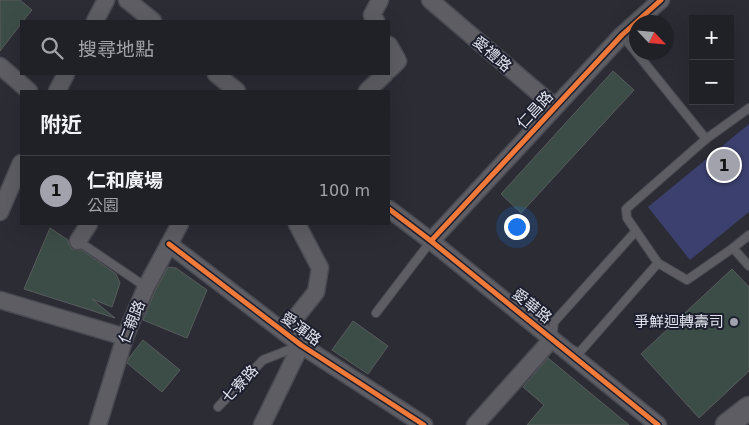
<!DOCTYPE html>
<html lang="zh-TW">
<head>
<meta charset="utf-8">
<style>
	body { margin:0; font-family:"DejaVu Sans","Noto Sans TC",sans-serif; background:#28292f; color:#f1f3f6 }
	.controls { position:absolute; right:15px; top:15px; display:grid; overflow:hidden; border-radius:0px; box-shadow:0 5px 20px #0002 }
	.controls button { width:45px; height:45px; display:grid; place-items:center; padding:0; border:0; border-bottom:1px solid #3d3e44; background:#202127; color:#f1f3f6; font:25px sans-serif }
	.compass { position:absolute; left:629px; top:15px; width:45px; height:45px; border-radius:50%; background:#202127; box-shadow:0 5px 20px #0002; rotate:116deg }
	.you { position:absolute; left:516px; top:226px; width:18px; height:18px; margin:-12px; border:4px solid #fff; border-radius:50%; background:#1a73e8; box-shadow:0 0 0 8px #1a73e833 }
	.badge { display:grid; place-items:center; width:32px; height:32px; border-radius:50%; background:#a1a2ac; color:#111; font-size:16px; font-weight:700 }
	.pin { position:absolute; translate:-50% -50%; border:2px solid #fff; box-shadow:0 1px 5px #0006 }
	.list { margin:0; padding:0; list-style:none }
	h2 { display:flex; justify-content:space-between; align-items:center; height:65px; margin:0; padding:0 20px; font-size:21px }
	h2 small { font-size:16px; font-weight:400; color:#a2a3a7 }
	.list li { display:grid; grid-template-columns:32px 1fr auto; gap:15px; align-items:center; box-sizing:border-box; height:70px; padding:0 20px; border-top:1px solid #3d3e44 }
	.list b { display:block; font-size:19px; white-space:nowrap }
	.list p { margin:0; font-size:16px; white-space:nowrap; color:#a2a3a7 }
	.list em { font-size:16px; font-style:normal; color:#a2a3a7 }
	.icon { flex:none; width:28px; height:28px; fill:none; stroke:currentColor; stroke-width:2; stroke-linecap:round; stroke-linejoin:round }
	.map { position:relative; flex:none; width:749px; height:425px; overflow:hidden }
	.search { position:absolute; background:#202127; box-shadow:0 5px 20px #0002; left:20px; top:20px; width:370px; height:55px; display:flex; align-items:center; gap:12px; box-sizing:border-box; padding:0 18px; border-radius:0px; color:#a2a3a7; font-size:19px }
	.panel { position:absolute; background:#202127; box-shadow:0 5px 20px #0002; left:20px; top:90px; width:370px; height:135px; border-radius:0px }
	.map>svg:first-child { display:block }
	.green { fill:#3c406e }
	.building { fill:#3c4c47; stroke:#595c5d }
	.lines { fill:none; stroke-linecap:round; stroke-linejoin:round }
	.lane-casing { stroke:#494a52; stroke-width:10 }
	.street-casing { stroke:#494a52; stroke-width:19 }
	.secondary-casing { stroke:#494a52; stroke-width:25 }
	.lane { stroke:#5d5d63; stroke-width:8 }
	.street { stroke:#5d5d63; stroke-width:16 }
	.secondary { stroke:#5d5d63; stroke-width:22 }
	.cycleway-casing { stroke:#1d1f2e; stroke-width:8 }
	.cycleway { stroke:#f17a3a; stroke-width:5 }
	.poi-dot { fill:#a1a2ac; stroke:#1d1f2e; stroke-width:2 }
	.labels { text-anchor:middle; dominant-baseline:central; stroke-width:4; stroke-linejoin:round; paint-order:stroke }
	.street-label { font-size:15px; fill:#e0e2ec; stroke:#1d1f2e }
	.poi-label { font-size:15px; fill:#e0e2ec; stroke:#1d1f2e; text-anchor:end }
</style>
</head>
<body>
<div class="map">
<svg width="749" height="425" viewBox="0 0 749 425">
	<rect width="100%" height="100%" fill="#2b2c34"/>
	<!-- green -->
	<path class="green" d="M 749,124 L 749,212 L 690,260 L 648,207 Z"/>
	<!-- building -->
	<g class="building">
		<path d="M 0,0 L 20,0 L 32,10 L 23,21 L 21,21 L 21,24 L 0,51 Z"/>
		<path d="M 613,71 L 634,90 L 521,213 L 501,194 Z"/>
		<path d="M 50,228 L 68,240 L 69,245 L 72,249 L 82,250 L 116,274 L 120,283 L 112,307 L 92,299 L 115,318 L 24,289 Z"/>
		<path d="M 168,267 L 176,268 L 207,290 L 187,338 L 143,320 L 155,291 Z"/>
		<path d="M 732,269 L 749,287 L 749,371 L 699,418 L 641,354 Z"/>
		<path d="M 353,321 L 388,346 L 368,374 L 332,350 Z"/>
		<path d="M 143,340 L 180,370 L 162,392 L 127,363 L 129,358 Z"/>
		<path d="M 548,358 L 629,425 L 527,425 L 544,405 L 523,387 Z"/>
	</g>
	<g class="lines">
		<!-- lane casing -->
		<g class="lane-casing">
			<g id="lane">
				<path d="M 622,35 L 706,139"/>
				<path d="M 749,108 L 706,139 L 626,209 L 627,218 L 658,263 L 687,280 L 733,248 L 749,235"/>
				<path d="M 78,241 L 146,287"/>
				<path d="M 733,248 L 749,266"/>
				<path d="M 376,313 L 431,241"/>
				<path d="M 552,339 L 554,322 L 635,232"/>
				<path d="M 571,349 L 579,353 L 658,263"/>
				<path d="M 218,407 L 263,360 L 299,346"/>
			</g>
		</g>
		<!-- street casing -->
		<g class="street-casing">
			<g id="street">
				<path d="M 127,0 L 153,21"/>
				<path d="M 430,0 L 555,107"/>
				<path d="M 95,21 L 106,0"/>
				<path d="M 376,21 L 372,15 L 380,0"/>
				<path d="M 389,45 L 398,61 L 389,70"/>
				<path d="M 0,66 L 29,91"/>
				<path d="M 216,74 L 237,91"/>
				<path d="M 57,91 L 66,74"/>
				<path d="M 367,91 L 385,74"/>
				<path d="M 389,209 L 431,241 L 658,425"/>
				<path d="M 0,212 L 21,163"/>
				<path d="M 78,241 L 89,224"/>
				<path d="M 431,241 L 622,35 L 661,0"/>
				<path d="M 169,244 L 301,345 L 424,425"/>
				<path d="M 0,300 L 125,337"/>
				<path d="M 98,425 L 125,337 L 146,287 L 180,224"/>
				<path d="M 262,425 L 301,345 L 292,322 L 316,292 L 320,268 L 297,224"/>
				<path d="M 475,425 L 552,339"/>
			</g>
		</g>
		<!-- secondary casing -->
		<g class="secondary-casing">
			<path id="secondary" d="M 727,425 L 749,408"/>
		</g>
		<!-- lane -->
		<use href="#lane" class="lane"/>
		<!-- street -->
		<use href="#street" class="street"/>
		<!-- secondary -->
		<use href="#secondary" class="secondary"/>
		<!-- cycleway casing -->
		<g class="cycleway-casing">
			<g id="cycleway">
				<path d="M 389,209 L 431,241 L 658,425"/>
				<path d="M 431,241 L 622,35 L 661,0"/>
				<path d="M 169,244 L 301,345 L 424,425"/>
			</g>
		</g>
		<!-- cycleway -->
		<use href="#cycleway" class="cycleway"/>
	</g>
	<!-- markers -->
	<circle class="poi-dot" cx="734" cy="322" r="5"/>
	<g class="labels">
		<!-- street labels -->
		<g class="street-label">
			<text transform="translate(492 54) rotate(41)">愛禮路</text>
			<text transform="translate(535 110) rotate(-47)">仁昌路</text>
			<text transform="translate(532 306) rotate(39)">愛華路</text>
			<text transform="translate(132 322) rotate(-68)">仁親路</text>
			<text transform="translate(301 329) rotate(36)">愛渾路</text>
			<text transform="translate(240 384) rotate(-47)">七寮路</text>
		</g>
		<!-- poi labels -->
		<g class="poi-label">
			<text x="724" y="322">爭鮮迴轉壽司</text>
		</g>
	</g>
</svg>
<div class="controls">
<button>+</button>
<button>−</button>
</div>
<svg class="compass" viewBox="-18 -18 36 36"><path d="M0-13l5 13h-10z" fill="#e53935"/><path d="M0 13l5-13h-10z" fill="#a2a3a7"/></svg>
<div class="you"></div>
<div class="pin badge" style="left:724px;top:165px">1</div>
<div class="search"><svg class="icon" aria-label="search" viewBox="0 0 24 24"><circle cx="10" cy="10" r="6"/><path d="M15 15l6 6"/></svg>搜尋地點</div>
<section class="panel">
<h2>附近<small></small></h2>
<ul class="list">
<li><span class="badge">1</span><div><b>仁和廣場</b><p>公園</p></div><em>100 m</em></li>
</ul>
</section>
</div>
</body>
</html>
